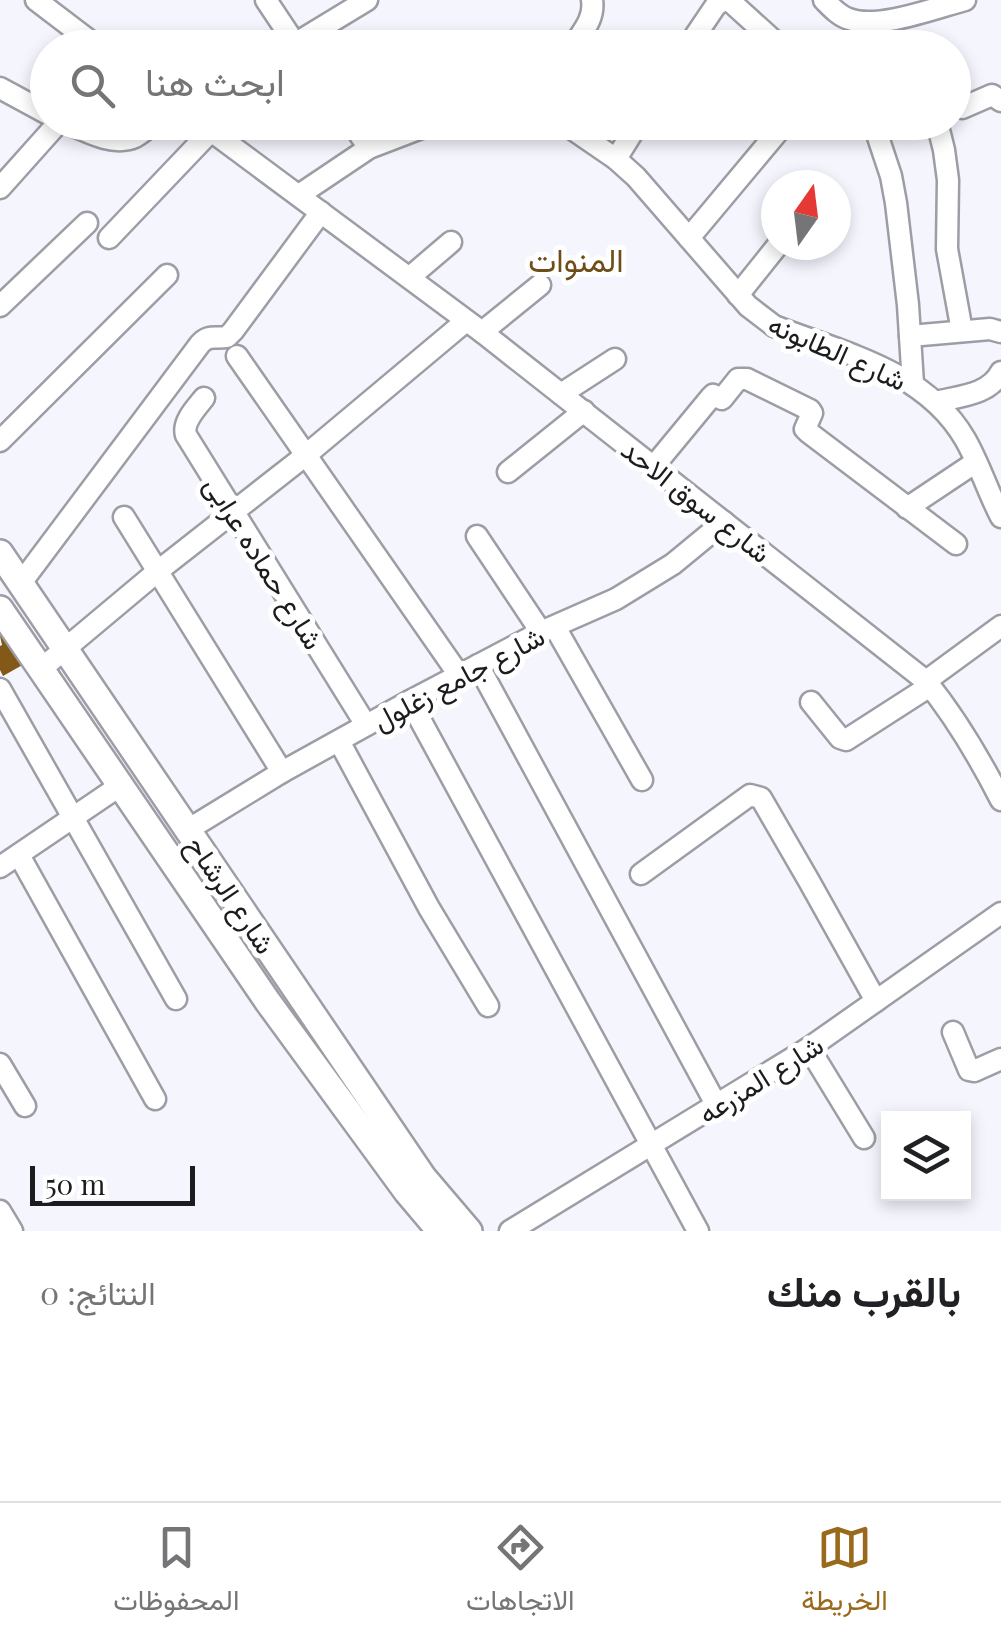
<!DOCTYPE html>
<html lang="ar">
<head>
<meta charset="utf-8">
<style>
	body { margin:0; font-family:"Playfair Display",Vazirmatn,serif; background:#f2f2f2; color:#202124; direction:rtl }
	.controls { position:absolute; right:30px; bottom:30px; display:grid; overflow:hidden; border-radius:0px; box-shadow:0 5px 15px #0003 }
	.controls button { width:90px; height:90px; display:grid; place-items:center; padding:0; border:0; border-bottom:2px solid #e0e0e0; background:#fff; color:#202124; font:50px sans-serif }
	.compass { position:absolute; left:761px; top:170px; width:90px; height:90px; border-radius:50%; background:#fff; box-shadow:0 5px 15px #0003; rotate:14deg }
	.scale { position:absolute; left:30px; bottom:25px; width:165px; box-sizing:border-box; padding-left:10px; border:5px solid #1b1c1e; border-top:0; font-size:28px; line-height:35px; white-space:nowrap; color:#1b1c1e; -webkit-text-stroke:8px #fff; paint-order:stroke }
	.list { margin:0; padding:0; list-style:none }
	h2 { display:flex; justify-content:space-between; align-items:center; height:130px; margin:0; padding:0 40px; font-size:42px }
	h2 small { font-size:32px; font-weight:400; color:#757577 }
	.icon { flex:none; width:55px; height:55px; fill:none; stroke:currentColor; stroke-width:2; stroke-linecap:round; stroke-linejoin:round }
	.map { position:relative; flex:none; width:1001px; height:1231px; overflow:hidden; direction:ltr }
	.search { position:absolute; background:#fff; box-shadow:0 5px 15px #0003; left:30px; right:30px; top:30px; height:110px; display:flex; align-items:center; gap:25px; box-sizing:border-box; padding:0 35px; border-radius:55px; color:#757577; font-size:38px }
	.sheet { height:270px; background:#fff }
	nav { display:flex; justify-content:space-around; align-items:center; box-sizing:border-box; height:140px; border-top:2px solid #e0e0e0; background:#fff; font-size:28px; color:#757577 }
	nav a { display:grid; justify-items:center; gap:5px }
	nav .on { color:#9a6a1c }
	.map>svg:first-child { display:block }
	.building { fill:#825918 }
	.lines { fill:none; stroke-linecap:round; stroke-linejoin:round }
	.minor-casing { stroke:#9d9ea5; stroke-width:25 }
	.tertiary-casing { stroke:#9d9ea5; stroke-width:30 }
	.minor { stroke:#fff; stroke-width:20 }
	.tertiary { stroke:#fff; stroke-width:25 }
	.labels { text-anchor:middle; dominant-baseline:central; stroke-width:10; stroke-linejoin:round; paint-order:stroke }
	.street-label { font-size:28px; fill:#1b1c1e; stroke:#fff }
	.quarter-label { font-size:32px; fill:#6e4d19; stroke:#fff }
</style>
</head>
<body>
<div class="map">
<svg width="1001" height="1231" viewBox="0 0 1001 1231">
	<rect width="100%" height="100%" fill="#f4f5fd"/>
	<!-- building -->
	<path class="building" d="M 12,630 L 26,663 L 3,676 L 0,670 L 0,646 L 2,645 L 0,636 Z"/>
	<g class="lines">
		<!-- minor casing -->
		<g class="minor-casing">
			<g id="minor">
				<path d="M 36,0 L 99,48"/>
				<path d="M 266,0 L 298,48"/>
				<path d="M 824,0 C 831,7 839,16 849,19 C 878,30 935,8 965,0"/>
				<path d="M 288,48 L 367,0"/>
				<path d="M 572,48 C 582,32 595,19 592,0"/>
				<path d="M 687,48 L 716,5 L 724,0 L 731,2 L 774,41"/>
				<path d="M 0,88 L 48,114"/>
				<path d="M 962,108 L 992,95 L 1001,101"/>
				<path d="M 65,122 C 85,131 114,147 135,137 C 142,133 149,127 155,122"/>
				<path d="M 199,122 L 482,332 L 926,681 C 956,718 979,757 1001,800"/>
				<path d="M 351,122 L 369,148"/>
				<path d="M 562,122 L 616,159 L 636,177 L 748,306 L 774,326 C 843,353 925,370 965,439 C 979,463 988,492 1001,517"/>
				<path d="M 873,122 L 891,176 L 896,203 L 908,305 L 913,384"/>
				<path d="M 937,122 L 944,150 L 948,180 L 947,249 L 962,331"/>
				<path d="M 616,159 L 639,122"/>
				<path d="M 0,188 L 59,122"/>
				<path d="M 299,195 L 369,148 L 437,122"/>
				<path d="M 109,238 L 211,131"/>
				<path d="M 689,238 L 786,122"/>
				<path d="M 410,277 L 451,242"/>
				<path d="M 738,295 L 778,245"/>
				<path d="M 0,306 L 87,223"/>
				<path d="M 482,332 L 540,285"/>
				<path d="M 910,336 L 990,329 L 1001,332"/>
				<path d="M 237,356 L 459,675"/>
				<path d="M 561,394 L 615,359"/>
				<path d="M 204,398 C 196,408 182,422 186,435 L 366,725"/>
				<path d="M 936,402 C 960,396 989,395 1001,372"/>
				<path d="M 0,441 L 167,275"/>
				<path d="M 654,466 L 711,397 L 713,395 L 722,399 L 738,379 L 747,379 L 810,410 L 812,413 L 805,429 L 808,432 L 956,544"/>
				<path d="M 508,472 L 584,411"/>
				<path d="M 907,508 L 976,462"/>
				<path d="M 124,517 L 282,772"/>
				<path d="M 477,536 L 541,632"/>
				<path d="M 21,583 L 200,344 C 209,334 215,339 227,337 L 233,331 L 321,212"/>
				<path d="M 555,627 L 642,780"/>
				<path d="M 478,665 L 717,1106"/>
				<path d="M 41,669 L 158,571 L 306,455 L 466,321"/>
				<path d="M 926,681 L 1001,626"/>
				<path d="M 0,689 L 176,999"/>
				<path d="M 410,701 L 698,1231"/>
				<path d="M 811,702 L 840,738 L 846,740 L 930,686"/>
				<path d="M 339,741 L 429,908 L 488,1006"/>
				<path d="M 189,829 L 282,772 L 410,701 L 541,632 L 616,599 L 673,564 L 724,522"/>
				<path d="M 19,855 L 155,1099"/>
				<path d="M 0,867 L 121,785"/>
				<path d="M 641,874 L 750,795 L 761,798 L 809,881 L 876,1001"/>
				<path d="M 953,1032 L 969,1070 L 974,1071 L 1001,1059"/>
				<path d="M 809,1048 L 864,1138"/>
				<path d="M 0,1064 L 25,1106"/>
				<path d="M 0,1211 L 12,1231"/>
				<path d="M 510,1231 L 809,1048 L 1001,913"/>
			</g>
		</g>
		<!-- tertiary casing -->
		<g class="tertiary-casing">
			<g id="tertiary">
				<path d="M 0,553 L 423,1177 L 469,1231"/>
				<path d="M 0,609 L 268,1002 L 407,1192 L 440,1231"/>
			</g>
		</g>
		<!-- minor -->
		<use href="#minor" class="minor"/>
		<!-- tertiary -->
		<use href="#tertiary" class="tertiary"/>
	</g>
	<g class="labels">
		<!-- street labels -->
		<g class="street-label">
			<text transform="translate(838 351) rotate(24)">شارع الطابونه</text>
			<text transform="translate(697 500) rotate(38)">شارع سوق الاحد</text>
			<text transform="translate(265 562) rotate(58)">شارع حماده عرابى</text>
			<text transform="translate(458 677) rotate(-28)">شارع جامع زغلول</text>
			<text transform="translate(232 894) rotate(56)">شارع الرشاح</text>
			<text transform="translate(760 1078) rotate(-32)">شارع المزرعه</text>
		</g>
		<!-- quarter labels -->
		<g class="quarter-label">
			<text x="576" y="258">المنوات</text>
		</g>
	</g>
</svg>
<div class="controls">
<button><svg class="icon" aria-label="layers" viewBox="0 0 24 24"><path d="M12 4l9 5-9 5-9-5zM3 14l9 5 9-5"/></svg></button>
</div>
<svg class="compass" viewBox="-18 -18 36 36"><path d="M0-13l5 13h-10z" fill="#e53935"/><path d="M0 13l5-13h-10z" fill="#757577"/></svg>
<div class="scale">50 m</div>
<div class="search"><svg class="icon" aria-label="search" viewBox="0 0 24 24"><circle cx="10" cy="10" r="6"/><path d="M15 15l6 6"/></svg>ابحث هنا</div>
</div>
<section class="sheet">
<h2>بالقرب منك<small>النتائج: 0</small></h2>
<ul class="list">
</ul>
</section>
<nav>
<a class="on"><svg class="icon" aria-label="map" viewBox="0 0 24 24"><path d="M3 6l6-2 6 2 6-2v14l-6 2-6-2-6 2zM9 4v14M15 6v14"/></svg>الخريطة</a>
<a><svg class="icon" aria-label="directions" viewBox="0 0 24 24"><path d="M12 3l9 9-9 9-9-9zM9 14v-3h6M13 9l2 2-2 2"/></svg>الاتجاهات</a>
<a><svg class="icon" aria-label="saved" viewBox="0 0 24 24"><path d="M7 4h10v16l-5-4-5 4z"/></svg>المحفوظات</a>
</nav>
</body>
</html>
